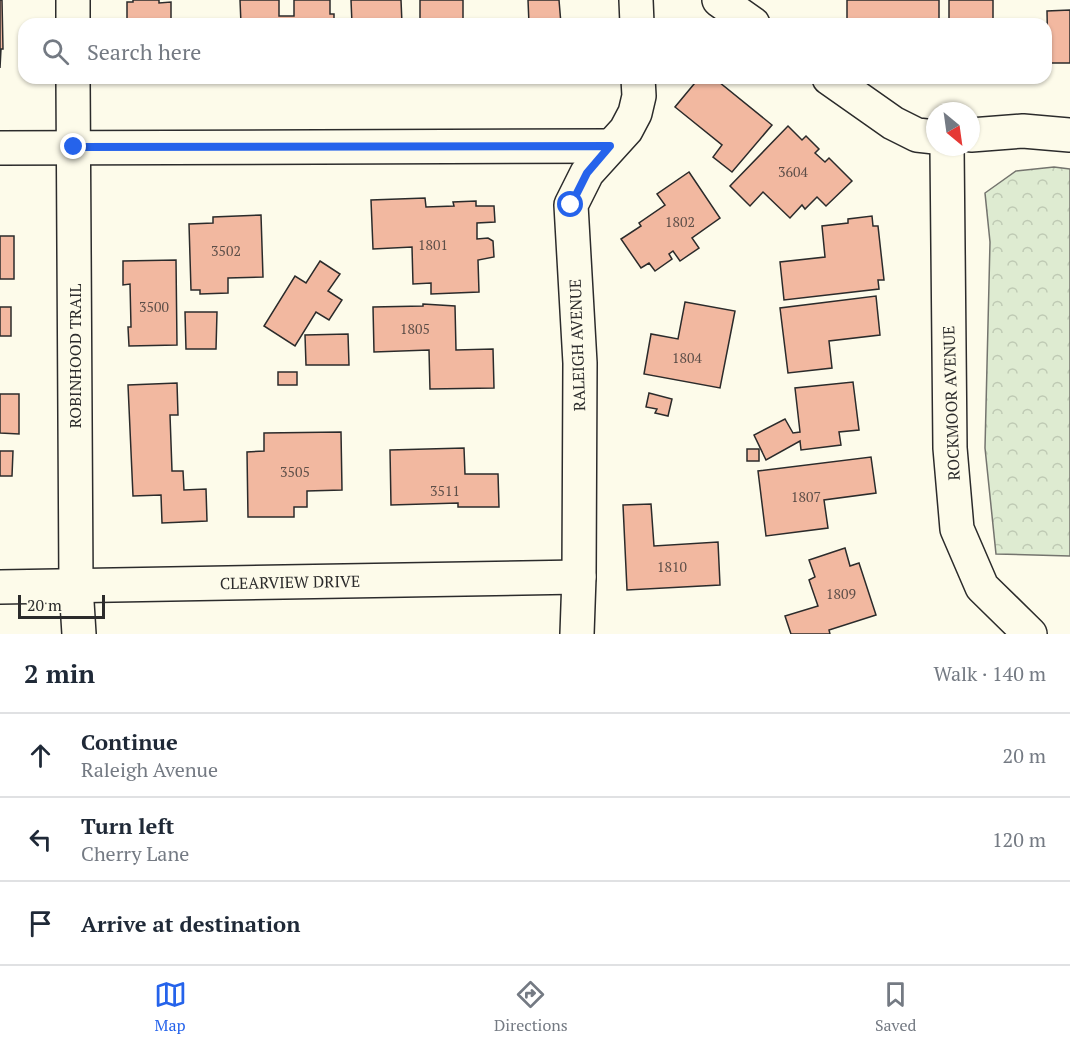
<!DOCTYPE html>
<html lang="en">
<head>
<meta charset="utf-8">
<style>
	body { margin:0; font-family:"PT Serif",serif; background:#f2f2f3; color:#1f2937 }
	.compass { position:absolute; left:926px; top:102px; width:54px; height:54px; border-radius:50%; background:#fff; box-shadow:0 2px 4px #0004; rotate:151deg }
	.scale { position:absolute; left:18px; bottom:15px; width:87px; box-sizing:border-box; padding-left:6px; border:3px solid #2b2b2b; border-top:0; font-size:16px; line-height:21px; white-space:nowrap; color:#2b2b2b; -webkit-text-stroke:4px #fdfbea; paint-order:stroke }
	.stop { position:absolute; width:18px; height:18px; margin:-14px; border:4px solid #2563eb; border-radius:50%; background:#fff }
	.stop.end { background:#2563eb; border-color:#fff; box-shadow:0 2px 6px #0008 }
	.list { margin:0; padding:0; list-style:none }
	h2 { display:flex; justify-content:space-between; align-items:center; height:78px; margin:0; padding:0 24px; font-size:26px }
	h2 small { font-size:20px; font-weight:400; color:#747a83 }
	.list li { display:grid; grid-template-columns:39px 1fr auto; gap:18px; align-items:center; box-sizing:border-box; height:84px; padding:0 24px; border-top:2px solid #e0e1e3 }
	.list b { display:block; font-size:22px; white-space:nowrap }
	.list p { margin:0; font-size:20px; white-space:nowrap; color:#747a83 }
	.list em { font-size:20px; font-style:normal; color:#747a83 }
	.icon { flex:none; width:33px; height:33px; fill:none; stroke:currentColor; stroke-width:2; stroke-linecap:round; stroke-linejoin:round }
	.map { position:relative; flex:none; width:1070px; height:634px; overflow:hidden }
	.search { position:absolute; background:#fff; box-shadow:0 2px 4px #0004; left:18px; right:18px; top:18px; height:66px; display:flex; align-items:center; gap:15px; box-sizing:border-box; padding:0 21px; border-radius:18px; color:#747a83; font-size:22px }
	.sheet { height:330px; background:#fff }
	nav { display:flex; justify-content:space-around; align-items:center; box-sizing:border-box; height:84px; border-top:2px solid #e0e1e3; background:#fff; font-size:16px; color:#747a83 }
	nav a { display:grid; justify-items:center; gap:3px }
	nav .on { color:#2563eb }
	.map>svg:first-child { display:block }
	.forest { fill:url(#forest-crowns); stroke:#74746e; stroke-width:1.5 }
	.building { fill:#f2b8a0; stroke:#2b2b2b; stroke-width:1.5 }
	.lines { fill:none; stroke-linecap:round; stroke-linejoin:round }
	.minor-casing { stroke:#2b2b2b; stroke-width:36 }
	.minor { stroke:#fdfbea; stroke-width:33 }
	.route { stroke:#2563eb; stroke-width:8 }
	.labels { text-anchor:middle; dominant-baseline:central; stroke-width:4.5; stroke-linejoin:round; paint-order:stroke }
	.number-label { font-size:14px; fill:#5d4e48 }
	.street-label { font-size:16px; fill:#2b2b2b; stroke:#fdfbea }
</style>
</head>
<body>
<div class="map">
<svg width="1070" height="634" viewBox="0 0 1070 634">
	<defs>
		<pattern id="forest-crowns" width="20" height="18" patternUnits="userSpaceOnUse" patternTransform="scale(1.5)"><rect width="20" height="18" fill="#deebd1"/><path d="M2 6a3 3 0 1 1 6 0M12 15a3 3 0 1 1 6 0" fill="none" stroke="#bfcab4"/></pattern>
	</defs>
	<rect width="100%" height="100%" fill="#fdfbea"/>
	<!-- forest -->
	<path class="forest" d="M 1054,167 L 1070,169 L 1070,556 L 996,554 L 985,448 L 990,242 L 985,193 L 1016,171 Z"/>
	<!-- building -->
	<g class="building">
		<path d="M 0,0 L 2,0 L 3,49 L 1,49 L 0,68 Z"/>
		<path d="M 133,0 L 159,0 L 159,3 L 171,2 L 171,24 L 127,24 L 127,2 L 133,2 Z"/>
		<path d="M 240,0 L 279,0 L 279,16 L 294,16 L 294,0 L 330,0 L 330,14 L 334,14 L 334,24 L 241,24 Z"/>
		<path d="M 351,0 L 401,0 L 402,24 L 352,24 Z"/>
		<rect x="420" y="0" width="43" height="24"/>
		<path d="M 528,0 L 559,0 L 561,24 L 529,24 Z"/>
		<rect x="847" y="0" width="92" height="24"/>
		<path d="M 949,0 L 993,0 L 993,23 L 949,24 Z"/>
		<path d="M 1070,10 L 1070,63 L 1048,63 L 1047,11 Z"/>
		<path d="M 699,78 L 714,78 L 772,125 L 732,172 L 713,157 L 722,145 L 675,107 Z"/>
		<path d="M 788,126 L 802,140 L 806,136 L 819,149 L 815,153 L 825,162 L 829,158 L 852,181 L 826,206 L 817,197 L 805,209 L 802,205 L 790,218 L 763,192 L 750,206 L 730,186 Z"/>
		<path d="M 689,172 L 720,218 L 692,238 L 699,248 L 680,261 L 673,251 L 669,254 L 672,259 L 655,271 L 649,263 L 641,268 L 621,239 L 641,226 L 639,223 L 665,205 L 657,194 Z"/>
		<path d="M 425,198 L 426,207 L 454,206 L 453,202 L 476,201 L 476,206 L 494,206 L 495,222 L 477,223 L 477,239 L 488,238 L 493,241 L 494,257 L 478,260 L 479,292 L 431,294 L 431,283 L 413,284 L 412,247 L 373,249 L 371,200 Z"/>
		<path d="M 261,215 L 263,277 L 228,278 L 228,293 L 200,294 L 200,290 L 191,290 L 189,224 L 213,223 L 213,217 Z"/>
		<path d="M 872,216 L 873,226 L 878,226 L 884,280 L 878,280 L 879,289 L 784,300 L 780,262 L 825,257 L 822,226 L 848,223 L 848,219 Z"/>
		<rect x="0" y="236" width="14" height="43"/>
		<path d="M 176,260 L 177,345 L 129,346 L 128,327 L 131,327 L 130,284 L 123,285 L 123,261 Z"/>
		<path d="M 320,261 L 340,274 L 328,291 L 342,300 L 329,320 L 316,312 L 295,346 L 264,326 L 295,276 L 306,283 Z"/>
		<path d="M 876,296 L 880,335 L 829,341 L 832,368 L 788,373 L 780,308 Z"/>
		<path d="M 685,302 L 735,311 L 720,388 L 644,374 L 651,334 L 678,339 Z"/>
		<path d="M 423,304 L 455,306 L 456,350 L 493,349 L 494,388 L 430,389 L 429,350 L 374,352 L 373,307 L 423,306 Z"/>
		<rect x="0" y="307" width="11" height="29"/>
		<path d="M 185,312 L 217,312 L 216,349 L 186,349 Z"/>
		<path d="M 348,334 L 349,365 L 306,365 L 305,335 Z"/>
		<rect x="278" y="372" width="19" height="13"/>
		<path d="M 853,382 L 859,430 L 839,432 L 841,445 L 801,450 L 800,441 L 766,460 L 754,435 L 785,419 L 793,433 L 800,432 L 795,388 Z"/>
		<path d="M 177,383 L 178,415 L 170,415 L 172,471 L 183,471 L 184,490 L 206,489 L 207,521 L 162,523 L 161,495 L 133,496 L 128,385 Z"/>
		<path d="M 649,393 L 672,399 L 668,416 L 655,413 L 657,409 L 646,407 Z"/>
		<path d="M 0,394 L 19,394 L 19,434 L 0,433 Z"/>
		<path d="M 341,432 L 342,490 L 307,491 L 307,507 L 294,507 L 294,517 L 248,517 L 247,452 L 264,451 L 264,433 Z"/>
		<path d="M 464,448 L 465,474 L 498,474 L 499,507 L 458,507 L 458,503 L 391,505 L 390,450 Z"/>
		<rect x="747" y="449" width="12" height="12"/>
		<path d="M 0,451 L 13,451 L 12,476 L 0,476 Z"/>
		<path d="M 871,457 L 876,493 L 824,500 L 828,528 L 766,536 L 758,471 Z"/>
		<path d="M 651,504 L 654,546 L 718,542 L 720,585 L 627,590 L 623,505 Z"/>
		<path d="M 845,548 L 850,566 L 859,563 L 876,615 L 829,630 L 830,634 L 791,634 L 785,616 L 818,606 L 809,580 L 815,577 L 809,560 Z"/>
	</g>
	<g class="lines">
		<!-- minor casing -->
		<g class="minor-casing">
			<g id="minor">
				<path d="M 73,0 L 73,24"/>
				<path d="M 636,0 L 637,24"/>
				<path d="M 719,0 L 753,24"/>
				<path d="M 73,78 L 76,586 L 79,634"/>
				<path d="M 829,78 L 893,123 L 917,135 L 935,137"/>
				<path d="M 971,135 L 1023,131 L 1070,135"/>
				<path d="M 947,147 L 950,448 L 957,529 L 982,587 L 1030,634"/>
				<path d="M 0,148 L 610,146"/>
				<path d="M 0,587 L 579,577"/>
				<path d="M 577,634 L 579,577 L 580,363 L 571,205 L 587,173 L 626,130 L 635,113 L 639,96 L 638,78"/>
			</g>
		</g>
		<!-- minor -->
		<use href="#minor" class="minor"/>
	</g>
	<g class="lines">
		<!-- route -->
		<path class="route" d="M 74,147 L 610,146 L 587,173 L 571,205"/>
	</g>
	<g class="labels">
		<!-- number labels -->
		<g class="number-label">
			<text x="793" y="171">3604</text>
			<text x="680" y="221">1802</text>
			<text x="433" y="244">1801</text>
			<text x="226" y="250">3502</text>
			<text x="154" y="306">3500</text>
			<text x="415" y="328">1805</text>
			<text x="687" y="357">1804</text>
			<text x="295" y="471">3505</text>
			<text x="445" y="490">3511</text>
			<text x="806" y="496">1807</text>
			<text x="672" y="566">1810</text>
			<text x="841" y="593">1809</text>
		</g>
		<!-- street labels -->
		<g class="street-label">
			<text transform="translate(577 345) rotate(-92)">RALEIGH AVENUE</text>
			<text transform="translate(75 356) rotate(-90)">ROBINHOOD TRAIL</text>
			<text transform="translate(951 403) rotate(-92)">ROCKMOOR AVENUE</text>
			<text transform="translate(290 582) rotate(-1)">CLEARVIEW DRIVE</text>
		</g>
	</g>
</svg>
<svg class="compass" viewBox="-18 -18 36 36"><path d="M0-13l5 13h-10z" fill="#e53935"/><path d="M0 13l5-13h-10z" fill="#747a83"/></svg>
<div class="scale">20 m</div>
<div class="stop" style="left:571px;top:205px"></div>
<div class="stop end" style="left:74px;top:147px"></div>
<div class="search"><svg class="icon" aria-label="search" viewBox="0 0 24 24"><circle cx="10" cy="10" r="6"/><path d="M15 15l6 6"/></svg>Search here</div>
</div>
<section class="sheet">
<h2>2 min<small>Walk · 140 m</small></h2>
<ul class="list">
<li><svg class="icon" aria-label="ahead" viewBox="0 0 24 24"><path d="M12 20V5M6 11l6-6 6 6"/></svg><div><b>Continue</b><p>Raleigh Avenue</p></div><em>20 m</em></li>
<li><svg class="icon" aria-label="left" viewBox="0 0 24 24"><path d="M17 20v-9H6M10 6l-5 5 5 5"/></svg><div><b>Turn left</b><p>Cherry Lane</p></div><em>120 m</em></li>
<li><svg class="icon" aria-label="arrive" viewBox="0 0 24 24"><path d="M6 21V4h12l-3 4 3 4H6"/></svg><div><b>Arrive at destination</b></div></li>
</ul>
</section>
<nav>
<a class="on"><svg class="icon" aria-label="map" viewBox="0 0 24 24"><path d="M3 6l6-2 6 2 6-2v14l-6 2-6-2-6 2zM9 4v14M15 6v14"/></svg>Map</a>
<a><svg class="icon" aria-label="directions" viewBox="0 0 24 24"><path d="M12 3l9 9-9 9-9-9zM9 14v-3h6M13 9l2 2-2 2"/></svg>Directions</a>
<a><svg class="icon" aria-label="saved" viewBox="0 0 24 24"><path d="M7 4h10v16l-5-4-5 4z"/></svg>Saved</a>
</nav>
</body>
</html>
